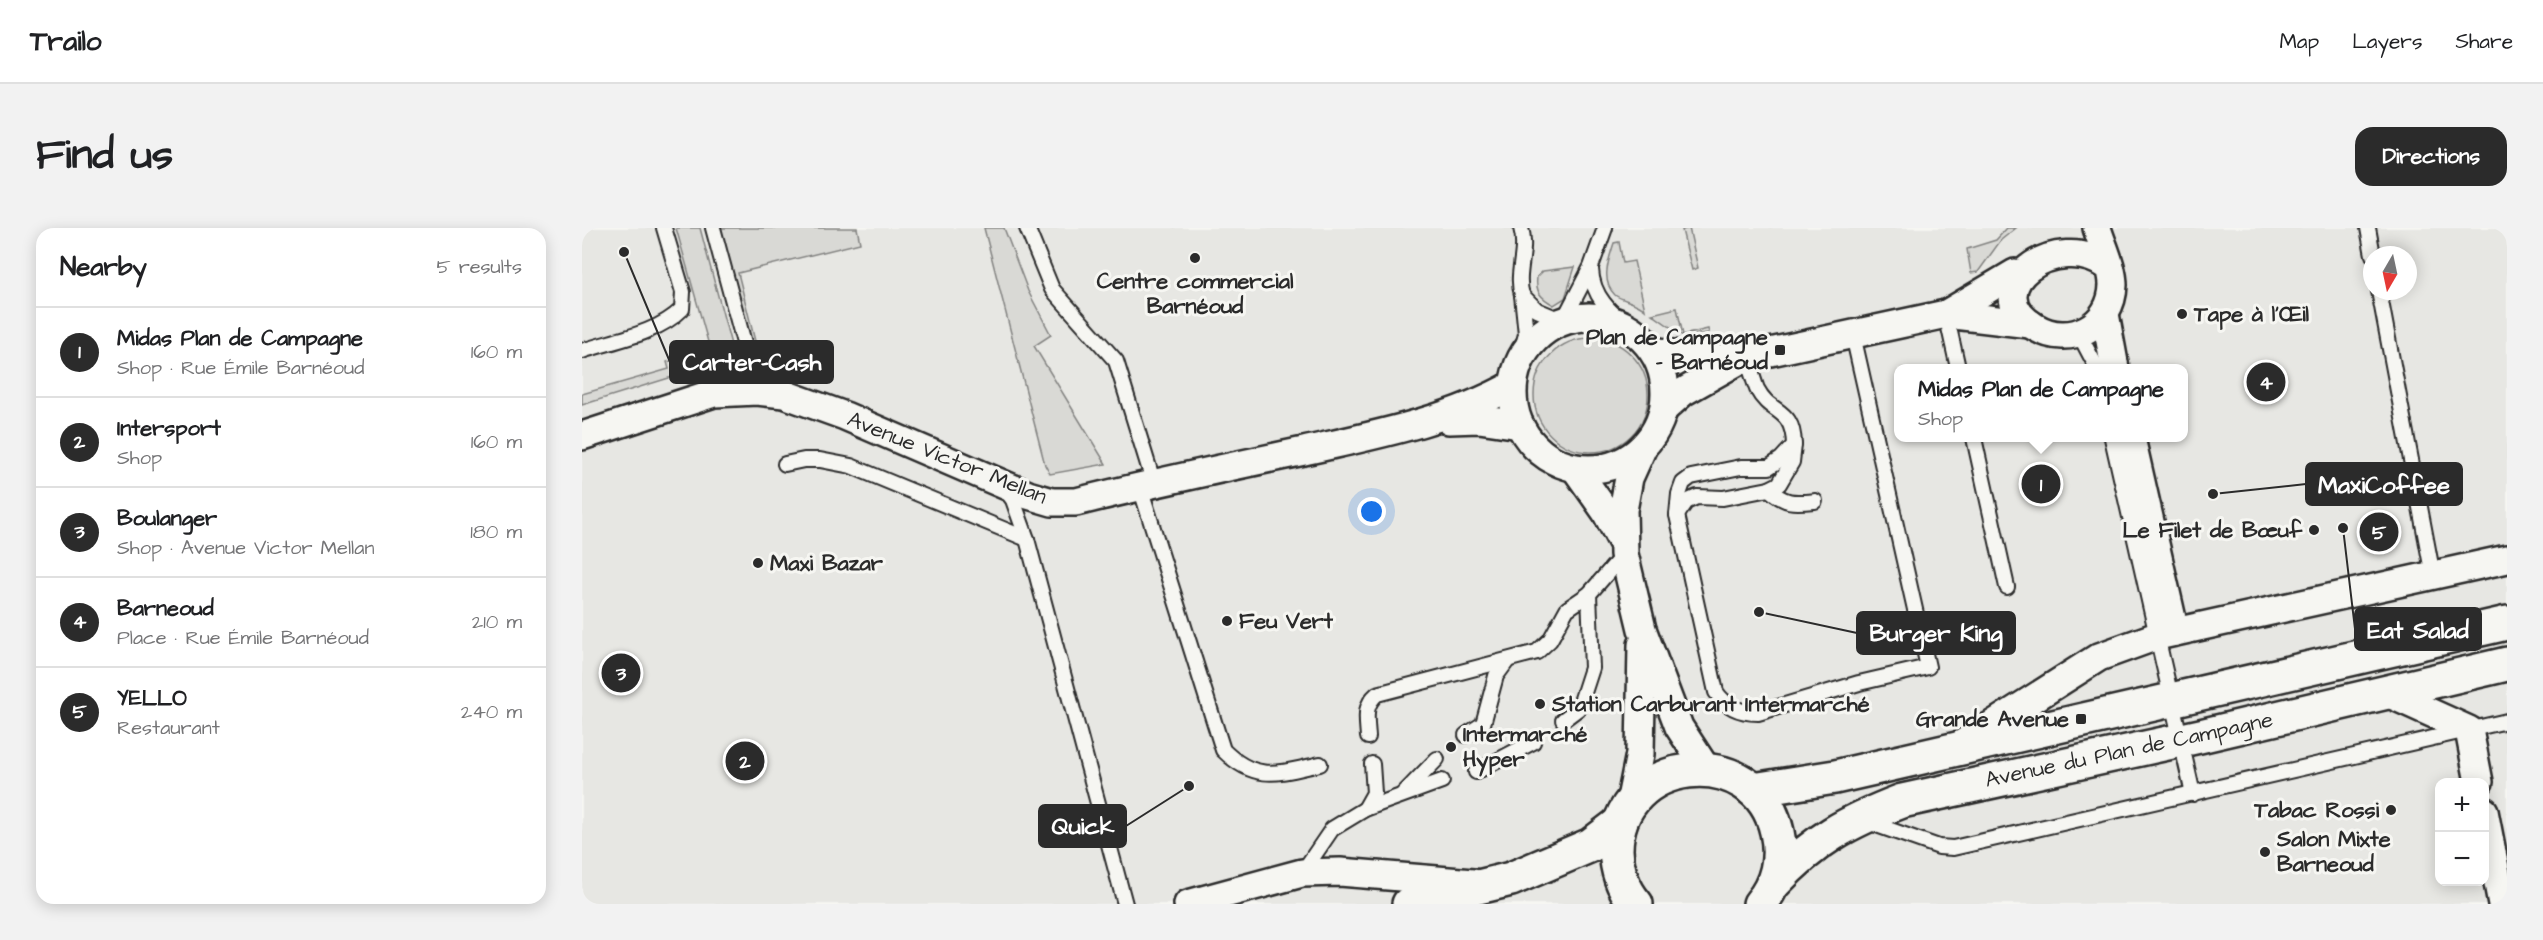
<!DOCTYPE html>
<html lang="en">
<head>
<meta charset="utf-8">
<style>
	body { margin:0; font-family:"Architects Daughter",sans-serif; background:#f2f2f2; color:#202124 }
	.controls { position:absolute; right:18px; bottom:18px; display:grid; overflow:hidden; border-radius:12px; box-shadow:0 3px 15px #0003 }
	.controls button { width:54px; height:54px; display:grid; place-items:center; padding:0; border:0; border-bottom:2px solid #e0e0e0; background:#fff; color:#202124; font:30px sans-serif }
	.compass { position:absolute; left:1781px; top:18px; width:54px; height:54px; border-radius:50%; background:#fff; box-shadow:0 3px 15px #0003; rotate:189deg }
	.you { position:absolute; left:790px; top:284px; width:21px; height:21px; margin:-15px; border:4px solid #fff; border-radius:50%; background:#1a73e8; box-shadow:0 0 0 9px #1a73e833 }
	.badge { display:grid; place-items:center; width:39px; height:39px; border-radius:50%; background:#2b2b2b; color:#fff; font-size:20px; font-weight:700 }
	.pin { position:absolute; translate:-50% -50%; border:3px solid #fff; box-shadow:0 2px 6px #0006 }
	.popup { position:absolute; left:1312px; top:136px; width:294px; height:78px; box-sizing:border-box; display:grid; place-content:center; border-radius:12px; background:#fff; filter:drop-shadow(0 2px 4px #0005); font-size:20px; white-space:nowrap; color:#757577 }
	.popup b { font-size:22px; color:#202124 }
	.popup::after { content:''; position:absolute; left:50%; top:100%; margin-left:-12px; border:12px solid transparent; border-top-color:#fff }
	.list { margin:0; padding:0; list-style:none }
	h2 { display:flex; justify-content:space-between; align-items:center; height:78px; margin:0; padding:0 24px; font-size:26px }
	h2 small { font-size:20px; font-weight:400; color:#757577 }
	.list li { display:grid; grid-template-columns:39px 1fr auto; gap:18px; align-items:center; box-sizing:border-box; height:90px; padding:0 24px; border-top:2px solid #e0e0e0 }
	.list b { display:block; font-size:22px; white-space:nowrap }
	.list p { margin:0; font-size:20px; white-space:nowrap; color:#757577 }
	.list em { font-size:20px; font-style:normal; color:#757577 }
	.map { position:relative; flex:none; width:1925px; height:676px; overflow:hidden; border-radius:18px }
	header { display:flex; align-items:center; gap:36px; box-sizing:border-box; height:84px; padding:0 30px; background:#fff; border-bottom:2px solid #e0e0e0 }
	header strong { font-size:28px }
	nav { display:flex; gap:33px; margin-inline-start:auto; font-size:21px }
	.intro { display:flex; align-items:center; justify-content:space-between; box-sizing:border-box; height:144px; padding:0 36px }
	h1 { margin:0; font-size:42px }
	.button { padding:15px 27px; border-radius:18px; background:#2b2b2b; color:#fff; font-size:21px; font-weight:700 }
	main { display:flex; gap:36px; padding:0 36px }
	aside { flex:1; background:#fff; border-radius:18px; box-shadow:0 3px 15px #0003 }
	.map>svg:first-child { display:block }
	.built { fill:#e7e7e3; fill-rule:evenodd }
	.green { fill:#d9d9d5; stroke:#828280; stroke-width:1.5 }
	.lines { fill:none; stroke-linecap:round; stroke-linejoin:round }
	.lane-casing { stroke:#2b2b2b; stroke-width:18 }
	.street-casing { stroke:#2b2b2b; stroke-width:32 }
	.secondary-casing { stroke:#2b2b2b; stroke-width:38 }
	.lane { stroke:#f6f6f2; stroke-width:14 }
	.street { stroke:#f6f6f2; stroke-width:27 }
	.secondary { stroke:#f6f6f2; stroke-width:33 }
	.poi-dot { fill:#2b2b2b; stroke:#f6f6f2; stroke-width:2 }
	.labels { text-anchor:middle; dominant-baseline:central; stroke-width:6; stroke-linejoin:round; paint-order:stroke }
	.poi-label { font-size:22px; font-weight:bold; fill:#2b2b2b; stroke:#f6f6f2; text-anchor:start }
	.street-label { font-size:22px; fill:#2b2b2b; stroke:#f6f6f2 }
	.leader { fill:none; stroke:#2b2b2b; stroke-width:2 }
	.callout-dot { fill:#2b2b2b; stroke:#f6f6f2; stroke-width:2 }
	.callout { fill:#2b2b2b; stroke:#2b2b2b; stroke-width:2 }
	.callout-label { font-size:24px; text-anchor:middle; font-weight:bold; fill:#fff }
</style>
</head>
<body>
<header>
<strong>Trailo</strong>
<nav><a>Map</a><a>Layers</a><a>Share</a></nav>
</header>
<div class="intro"><h1>Find us</h1><a class="button">Directions</a></div>
<main>
<aside>
<h2>Nearby<small>5 results</small></h2>
<ul class="list">
<li><span class="badge">1</span><div><b>Midas Plan de Campagne</b><p>Shop · Rue Émile Barnéoud</p></div><em>160 m</em></li>
<li><span class="badge">2</span><div><b>Intersport</b><p>Shop</p></div><em>160 m</em></li>
<li><span class="badge">3</span><div><b>Boulanger</b><p>Shop · Avenue Victor Mellan</p></div><em>180 m</em></li>
<li><span class="badge">4</span><div><b>Barneoud</b><p>Place · Rue Émile Barnéoud</p></div><em>210 m</em></li>
<li><span class="badge">5</span><div><b>YELLO</b><p>Restaurant</p></div><em>240 m</em></li>
</ul>
</aside>
<div class="map">
<svg width="1925" height="676" viewBox="0 0 1925 676">
	<rect width="100%" height="100%" fill="#f6f6f2"/>
	<filter id="ink" filterUnits="userSpaceOnUse"><feTurbulence type="fractalNoise" baseFrequency=".0167" numOctaves="2"/><feDisplacementMap in="SourceGraphic" scale="12" xChannelSelector="R" yChannelSelector="G"/><feConvolveMatrix kernelMatrix="1 2 1 2 8 2 1 2 1" color-interpolation-filters="sRGB"/></filter>
	<g filter="url(#ink)">
		<!-- built -->
		<path class="built" d="M 0,0 L 1925,0 L 1925,676 L 0,676 ZM 1790,27 L 1826,27 L 1826,63 L 1790,63 ZM 1316,140 L 1601,140 L 1601,210 L 1316,210 ZM 1858,554 L 1902,554 L 1902,654 L 1858,654 Z"/>
		<!-- green -->
		<g class="green">
			<path d="M 94,0 L 118,0 L 152,128 L 147,140 L 103,145 L 0,177 L 0,166 L 87,141 L 85,134 L 128,121 Z"/>
			<path d="M 137,0 L 275,0 L 278,15 L 156,45 L 175,121 L 166,112 Z"/>
			<path d="M 402,0 L 422,0 L 446,63 L 469,107 L 452,118 L 524,236 L 468,246 L 463,237 Z"/>
			<path d="M 1107,0 L 1116,40 L 1110,42 L 1100,2 Z"/>
			<path d="M 1425,0 L 1434,0 L 1419,12 L 1396,44 L 1389,45 L 1385,21 L 1414,12 Z"/>
			<path d="M 1037,14 L 1041,35 L 1052,33 L 1063,82 C 1054,74 1039,72 1033,67 C 1018,53 1027,31 1032,15 Z"/>
			<path d="M 993,39 L 983,70 L 972,77 C 959,70 953,64 955,49 L 961,43 Z"/>
			<path d="M 1095,80 L 1101,107 L 1126,101 L 1127,105 L 1101,108 L 1070,86 Z"/>
			<circle cx="1009" cy="167" r="57"/>
		</g>
		<g class="lines">
			<!-- lane casing -->
			<g class="lane-casing">
				<g id="lane">
					<path d="M 131,0 L 175,163"/>
					<path d="M 445,0 L 470,61 L 534,133 L 572,256"/>
					<path d="M 939,0 C 946,23 933,45 940,67"/>
					<path d="M 1786,0 L 1791,27"/>
					<path d="M 1009,41 C 1010,68 1028,84 1048,101"/>
					<path d="M 1797,63 L 1851,348"/>
					<path d="M 1364,86 L 1376,140"/>
					<path d="M 1497,106 L 1515,140"/>
					<path d="M 0,123 C 33,112 75,106 100,81 L 101,64 L 82,0"/>
					<path d="M 1165,129 C 1168,139 1171,151 1175,161 C 1189,188 1211,178 1212,217 L 1199,231 L 1187,239 L 1159,239 L 1109,249 L 1101,255 L 1097,266 L 1095,287 L 1134,464 C 1144,479 1158,485 1176,485 L 1277,455 L 1346,439 L 1271,107"/>
					<path d="M 936,136 L 944,106 L 940,67 L 955,82 L 981,93 L 1009,39 L 1023,0"/>
					<path d="M 1392,210 L 1425,359"/>
					<path d="M 1530,210 L 1611,566"/>
					<path d="M 203,236 L 222,232 L 238,232 L 269,238 L 445,311"/>
					<path d="M 558,259 L 641,522 C 674,555 697,545 738,536"/>
					<path d="M 423,261 L 431,272 L 445,311 L 543,676"/>
					<path d="M 1187,261 C 1203,276 1211,275 1233,273"/>
					<path d="M 1095,287 L 1104,274 L 1115,269 L 1141,270 L 1187,261 L 1197,256 L 1210,234 L 1212,217"/>
					<path d="M 981,492 L 997,480 L 1010,440 L 1007,366"/>
					<path d="M 884,507 L 901,496 L 914,448 L 925,433"/>
					<path d="M 786,509 C 785,491 781,478 795,466 L 955,424 L 968,412 L 985,381 L 1007,366 L 1042,326"/>
					<path d="M 894,544 L 951,514"/>
					<path d="M 821,566 L 855,531"/>
					<path d="M 783,581 L 792,565 L 790,536"/>
					<path d="M 1283,593 L 1357,619 L 1371,620 L 1925,493"/>
					<path d="M 720,645 L 750,601 L 783,581 L 860,553"/>
				</g>
			</g>
			<!-- street casing -->
			<g class="street-casing">
				<g id="street">
					<path d="M 1515,0 C 1520,17 1531,39 1531,57 C 1530,98 1488,120 1453,99 C 1391,61 1474,0 1527,39"/>
					<path d="M 1364,86 L 1433,45"/>
					<path d="M 1523,86 L 1533,140"/>
					<circle cx="1007" cy="165" r="76"/>
					<path d="M 1071,123 L 1125,131 L 1165,129 L 1364,86 L 1448,96"/>
					<path d="M 1082,181 L 1101,164 L 1156,133"/>
					<path d="M 867,192 L 897,191 L 938,197"/>
					<path d="M 0,208 L 132,165 L 175,163 L 202,166 L 263,188 L 446,267 L 470,274 L 494,274 C 570,255 646,239 722,223 C 793,207 867,193 931,157"/>
					<path d="M 1549,210 L 1593,404"/>
					<path d="M 1061,219 L 1047,250 L 1041,282 L 1042,326 L 1060,401 L 1097,499 L 1125,542"/>
					<path d="M 993,240 L 1024,284 L 1039,312"/>
					<path d="M 1803,464 L 1887,502 L 1897,554"/>
					<path d="M 1380,516 L 1517,429 L 1575,408 L 1925,331"/>
					<path d="M 1048,576 L 1058,526 L 1060,417"/>
					<path d="M 1902,583 L 1920,676"/>
					<path d="M 606,676 L 720,645 L 758,644 L 891,655"/>
				</g>
			</g>
			<!-- secondary casing -->
			<g class="secondary-casing">
				<g id="secondary">
					<path d="M 1171,562 L 1253,549 L 1925,395"/>
					<path d="M 1192,655 C 1232,612 1265,594 1320,573 L 1618,508 L 1925,436"/>
					<path d="M 827,676 L 929,651 L 1009,617 L 1038,595"/>
					<path d="M 1054,676 C 1041,661 1035,642 1034,622 C 1034,527 1175,512 1195,604 C 1201,630 1195,656 1178,676"/>
				</g>
			</g>
			<!-- lane -->
			<use href="#lane" class="lane"/>
			<!-- street -->
			<use href="#street" class="street"/>
			<!-- secondary -->
			<use href="#secondary" class="secondary"/>
		</g>
	</g>
	<!-- markers -->
	<g class="poi-dot">
		<circle cx="613" cy="30" r="6"/>
		<circle cx="1600" cy="86" r="6"/>
		<rect x="1192" y="116" width="12" height="12" rx="3"/>
		<circle cx="1732" cy="302" r="6"/>
		<circle cx="176" cy="335" r="6"/>
		<circle cx="645" cy="393" r="6"/>
		<circle cx="958" cy="476" r="6"/>
		<rect x="1493" y="485" width="12" height="12" rx="3"/>
		<circle cx="869" cy="519" r="6"/>
		<circle cx="1809" cy="582" r="6"/>
		<circle cx="1683" cy="624" r="6"/>
	</g>
	<g class="labels">
		<!-- poi labels -->
		<g class="poi-label">
			<text x="613" y="53" text-anchor="middle">Centre commercial<tspan x="613" dy="25">Barnéoud</tspan></text>
			<text x="1612" y="86">Tape à l'Œil</text>
			<text x="1186" y="109" text-anchor="end">Plan de Campagne<tspan x="1186" dy="25">- Barnéoud</tspan></text>
			<text x="1720" y="302" text-anchor="end">Le Filet de Bœuf</text>
			<text x="188" y="335">Maxi Bazar</text>
			<text x="657" y="393">Feu Vert</text>
			<text x="970" y="476">Station Carburant Intermarché</text>
			<text x="1487" y="491" text-anchor="end">Grande Avenue</text>
			<text x="881" y="506">Intermarché<tspan x="881" dy="25">Hyper</tspan></text>
			<text x="1797" y="582" text-anchor="end">Tabac Rossi</text>
			<text x="1695" y="611">Salon Mixte<tspan x="1695" dy="25">Barneoud</tspan></text>
		</g>
		<!-- street labels -->
		<g class="street-label">
			<text transform="translate(365 230) rotate(22)">Avenue Victor Mellan</text>
			<text transform="translate(1547 522) rotate(-12)">Avenue du Plan de Campagne</text>
		</g>
	</g>
	<!-- callouts -->
	<path class="leader" d="M42 24L88 134M1631 266L1724 256M1761 300L1773 401M1177 384L1275 405M607 558L544 598"/>
	<g class="callout-dot">
		<circle cx="42" cy="24" r="6"/>
		<circle cx="1631" cy="266" r="6"/>
		<circle cx="1761" cy="300" r="6"/>
		<circle cx="1177" cy="384" r="6"/>
		<circle cx="607" cy="558" r="6"/>
	</g>
	<g class="callout">
		<rect x="88" y="113" width="163" height="42" rx="6"/>
		<rect x="1724" y="235" width="156" height="42" rx="6"/>
		<rect x="1773" y="380" width="126" height="42" rx="6"/>
		<rect x="1275" y="384" width="158" height="42" rx="6"/>
		<rect x="457" y="577" width="87" height="42" rx="6"/>
	</g>
	<g class="callout-label">
		<text x="170" y="142">Carter-Cash</text>
		<text x="1802" y="265">MaxiCoffee</text>
		<text x="1836" y="410">Eat Salad</text>
		<text x="1354" y="413">Burger King</text>
		<text x="501" y="606">Quick</text>
	</g>
</svg>
<div class="controls">
<button>+</button>
<button>−</button>
</div>
<svg class="compass" viewBox="-18 -18 36 36"><path d="M0-13l5 13h-10z" fill="#e53935"/><path d="M0 13l5-13h-10z" fill="#757577"/></svg>
<div class="you"></div>
<div class="pin badge" style="left:1459px;top:256px">1</div>
<div class="popup"><b>Midas Plan de Campagne</b>Shop</div>
<div class="pin badge" style="left:163px;top:533px">2</div>
<div class="pin badge" style="left:39px;top:445px">3</div>
<div class="pin badge" style="left:1684px;top:154px">4</div>
<div class="pin badge" style="left:1797px;top:304px">5</div>
</div>
</main>
</body>
</html>
